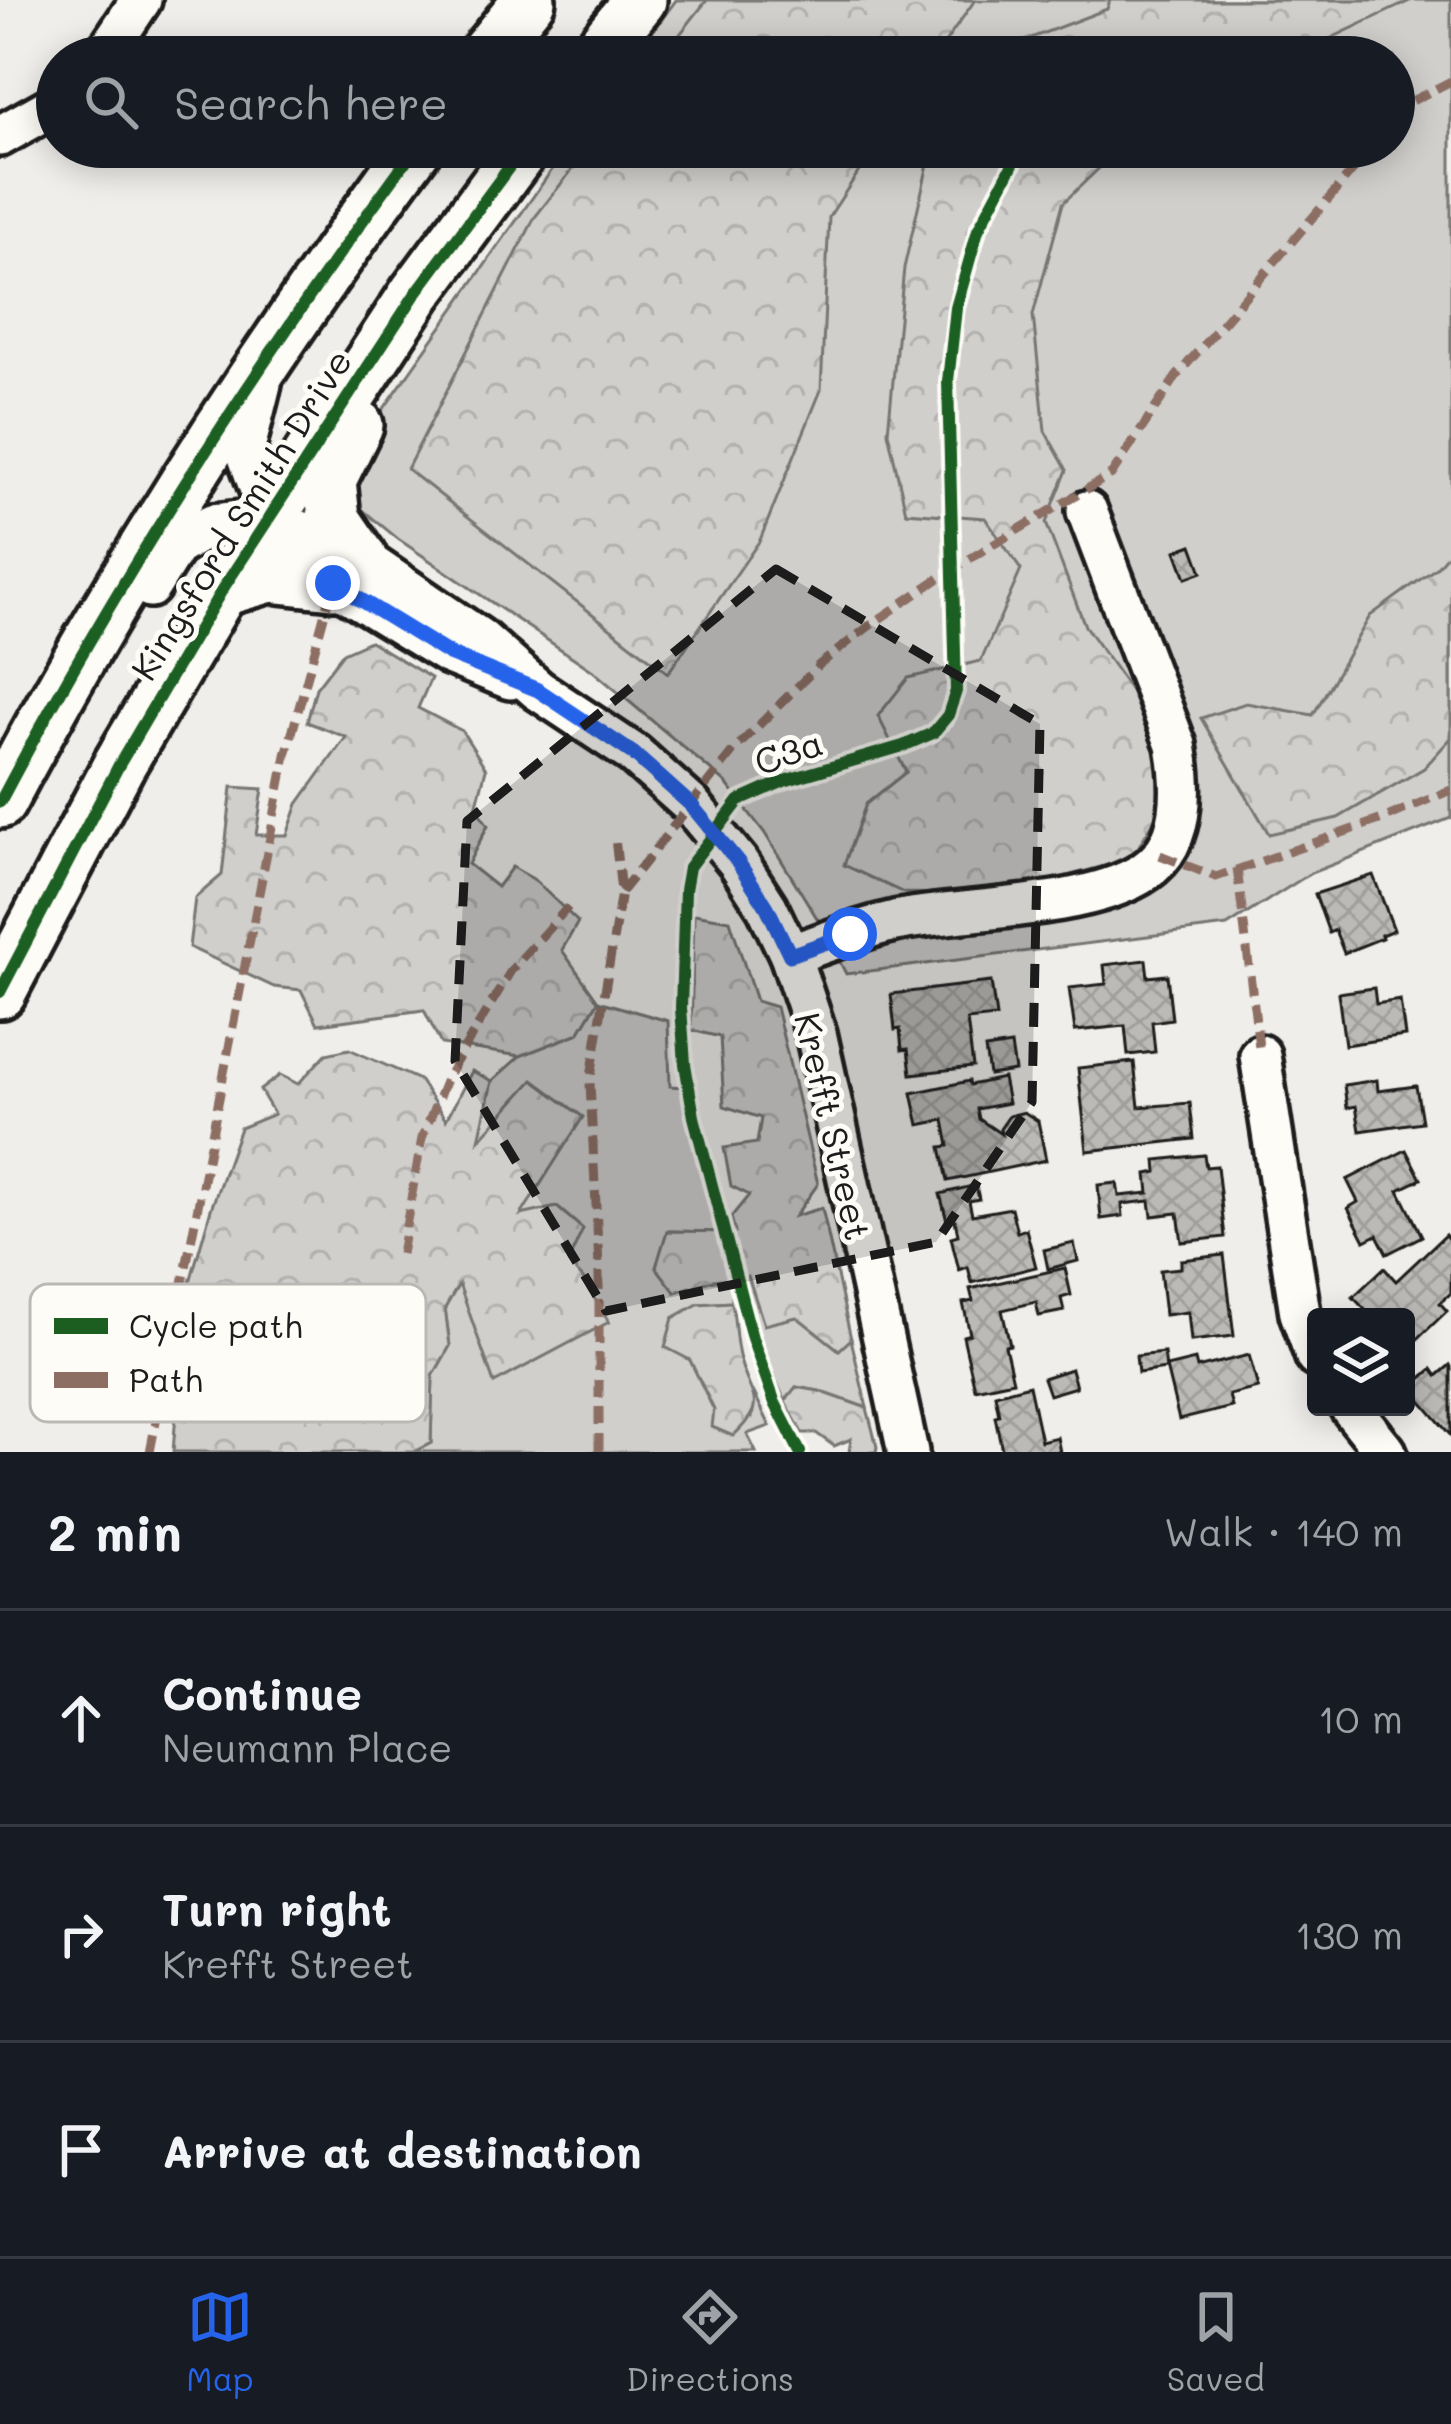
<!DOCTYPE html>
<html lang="en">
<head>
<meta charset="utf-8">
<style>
	body { margin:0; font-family:Mali,sans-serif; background:#242831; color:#f1f3f6 }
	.controls { position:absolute; right:36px; bottom:36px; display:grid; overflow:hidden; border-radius:12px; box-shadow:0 6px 30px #0003 }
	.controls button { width:108px; height:108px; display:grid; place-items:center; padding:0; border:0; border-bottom:3px solid #363941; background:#171b24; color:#f1f3f6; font:60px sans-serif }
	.stop { position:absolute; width:36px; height:36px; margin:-27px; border:9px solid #2563eb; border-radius:50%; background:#fff }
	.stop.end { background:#2563eb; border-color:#fff; box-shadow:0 3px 12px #0008 }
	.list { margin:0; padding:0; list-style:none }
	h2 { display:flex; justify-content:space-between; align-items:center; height:156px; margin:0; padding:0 48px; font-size:51px }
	h2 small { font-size:39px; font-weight:400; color:#9ea1a6 }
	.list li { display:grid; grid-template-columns:78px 1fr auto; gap:36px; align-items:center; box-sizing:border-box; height:216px; padding:0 48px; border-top:3px solid #363941 }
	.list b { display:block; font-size:45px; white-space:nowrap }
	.list p { margin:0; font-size:39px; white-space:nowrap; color:#9ea1a6 }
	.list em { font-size:39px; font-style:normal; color:#9ea1a6 }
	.icon { flex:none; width:66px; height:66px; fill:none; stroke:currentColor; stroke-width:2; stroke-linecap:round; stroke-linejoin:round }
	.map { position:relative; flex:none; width:1451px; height:1452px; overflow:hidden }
	.search { position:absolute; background:#171b24; box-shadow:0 6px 30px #0003; left:36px; right:36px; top:36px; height:132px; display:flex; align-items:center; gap:30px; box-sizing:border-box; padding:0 42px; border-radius:66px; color:#9ea1a6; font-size:45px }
	.sheet { height:804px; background:#171b24 }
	nav { display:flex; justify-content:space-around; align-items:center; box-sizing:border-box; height:168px; border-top:3px solid #363941; background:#171b24; font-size:33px; color:#9ea1a6 }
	nav a { display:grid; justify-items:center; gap:6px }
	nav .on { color:#2563eb }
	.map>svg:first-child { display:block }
	.green { fill:#d0cfcc; stroke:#767674; stroke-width:3 }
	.forest { fill:url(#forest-crowns); stroke:#767674; stroke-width:3 }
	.building { fill:url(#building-cross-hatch); stroke:#1c1c1c; stroke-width:3 }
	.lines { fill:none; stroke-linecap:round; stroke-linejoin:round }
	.minor-casing { stroke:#1c1c1c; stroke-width:48 }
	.major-casing { stroke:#1c1c1c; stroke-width:60 }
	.minor { stroke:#fdfcf7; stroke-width:39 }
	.major { stroke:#fdfcf7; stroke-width:51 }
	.quiet { stroke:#8d6e63; stroke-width:9; stroke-dasharray:18 9; stroke-linecap:butt }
	.cycleway-casing { stroke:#fdfcf7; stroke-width:20 }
	.cycleway { stroke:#1b5e20; stroke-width:12 }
	.route { stroke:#2563eb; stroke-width:15 }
	.marked { fill:#1c1c1c; fill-opacity:0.2; stroke:#1c1c1c; stroke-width:9; stroke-dasharray:24 15; stroke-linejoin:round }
	.labels { text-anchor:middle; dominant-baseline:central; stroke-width:10; stroke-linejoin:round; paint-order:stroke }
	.street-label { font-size:36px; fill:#1c1c1c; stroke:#fdfcf7 }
	.key { fill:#fdfcf7; stroke:#bab9b5; stroke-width:3 }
	.key-label { font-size:33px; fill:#1c1c1c }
</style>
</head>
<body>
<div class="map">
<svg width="1451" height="1452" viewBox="0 0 1451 1452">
	<defs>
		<pattern id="forest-crowns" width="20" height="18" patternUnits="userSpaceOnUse" patternTransform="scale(3)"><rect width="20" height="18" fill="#d0cfcc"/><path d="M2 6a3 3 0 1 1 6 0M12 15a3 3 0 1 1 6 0" fill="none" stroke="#b2b1af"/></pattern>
		<pattern id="building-cross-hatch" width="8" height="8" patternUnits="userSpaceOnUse" patternTransform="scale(3)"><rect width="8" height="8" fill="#bbbab6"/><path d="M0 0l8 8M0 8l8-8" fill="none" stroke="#a09f9c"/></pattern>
	</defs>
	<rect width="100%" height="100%" fill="#f0eeea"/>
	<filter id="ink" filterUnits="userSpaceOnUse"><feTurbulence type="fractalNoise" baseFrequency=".00833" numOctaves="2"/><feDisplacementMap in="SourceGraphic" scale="24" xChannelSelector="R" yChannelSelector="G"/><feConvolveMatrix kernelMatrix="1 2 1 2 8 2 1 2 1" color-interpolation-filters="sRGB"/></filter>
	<g filter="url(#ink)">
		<!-- green -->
		<g class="green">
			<path d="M 676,0 L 1451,0 L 1451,818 L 1311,873 L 1227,926 L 846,974 L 820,923 L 764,832 L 726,783 L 593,671 L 398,539 L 359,507 L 350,478 L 364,437 L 568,147 L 1394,147 L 1394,57 L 634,57 Z"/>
			<path d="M 598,1001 L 668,1021 L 670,1086 L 684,1087 L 718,1232 L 667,1231 L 675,1292 L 713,1280 L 731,1278 L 732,1302 L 698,1304 L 690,1360 L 714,1410 L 752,1418 L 755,1395 L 770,1426 L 747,1434 L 756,1452 L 414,1452 L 431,1443 L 433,1376 L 450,1346 L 445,1308 L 459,1283 L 582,1278 L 520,1216 L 478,1143 L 492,1081 L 520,1056 L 579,1033 Z"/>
			<path d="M 749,1276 L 839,1350 L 851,1339 L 867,1408 L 819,1391 L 796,1387 L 785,1401 L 761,1345 L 741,1277 Z"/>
		</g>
		<!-- forest -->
		<g class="forest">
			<path d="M 707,0 L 975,0 L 935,57 L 662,57 Z"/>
			<path d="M 1110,0 L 1412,0 L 1291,57 L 1009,57 L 1023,41 L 1107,9 Z"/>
			<path d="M 590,147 L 875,147 L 829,217 L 821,390 L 760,540 L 668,673 L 407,469 L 535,217 Z"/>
			<path d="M 932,147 L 1121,147 L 1063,203 L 1033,315 L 1045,431 L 1067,470 L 1046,523 L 1085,626 L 1146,712 L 1166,801 L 1131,859 L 995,895 L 904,893 L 844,865 L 866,804 L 906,772 L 878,716 L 908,678 L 981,661 L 1021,570 L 985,518 L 906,512 L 888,432 L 904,268 Z"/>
			<path d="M 1451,550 L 1451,738 L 1424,768 L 1338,818 L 1269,834 L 1201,718 L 1246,703 L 1313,715 L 1370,616 L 1436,568 Z"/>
			<path d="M 370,641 L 431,678 L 418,708 L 462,731 L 486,769 L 476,808 L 488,825 L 468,864 L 497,887 L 512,867 L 533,879 L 578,922 L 562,950 L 598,1001 L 579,1033 L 520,1056 L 441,1044 L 424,1010 L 318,1024 L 301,990 L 274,987 L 189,947 L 195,898 L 222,875 L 232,787 L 263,789 L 256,835 L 287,835 L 298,804 L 346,737 L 307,722 L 316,688 L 343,653 Z"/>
			<path d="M 694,914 L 730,920 L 756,1001 L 776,1007 L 818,1184 L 795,1216 L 822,1208 L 851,1339 L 839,1350 L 797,1317 L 764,1325 L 748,1276 L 713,1280 L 675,1292 L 656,1267 L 667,1231 L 735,1232 L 731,1217 L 749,1195 L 731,1186 L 724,1148 L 757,1143 L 761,1118 L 724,1106 L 720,1037 L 691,1030 Z"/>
			<path d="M 349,1049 L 419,1080 L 446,1120 L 472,1071 L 492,1081 L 479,1140 L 533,1080 L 583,1117 L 521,1215 L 557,1207 L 583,1229 L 568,1262 L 582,1278 L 609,1322 L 494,1383 L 459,1284 L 445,1308 L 450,1346 L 433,1376 L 431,1443 L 413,1452 L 173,1452 L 180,1361 L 197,1304 L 190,1282 L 211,1209 L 240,1128 L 274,1114 L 260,1090 L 280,1075 L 298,1084 L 326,1054 Z"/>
			<path d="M 732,1302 C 735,1320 735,1342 740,1360 C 750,1399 770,1401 733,1436 L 712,1427 L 714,1410 L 690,1360 L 665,1347 L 673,1318 L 698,1304 Z"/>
			<path d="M 796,1387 L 819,1391 L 867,1408 L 877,1447 L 876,1452 L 849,1452 L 851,1439 L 834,1446 L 816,1433 L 802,1433 L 785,1401 Z"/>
		</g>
		<!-- building -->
		<g class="building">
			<path d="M 1192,545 L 1202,572 L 1186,578 L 1176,551 Z"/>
			<path d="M 1373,875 L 1394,930 L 1381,935 L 1382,938 L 1344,953 L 1335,930 L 1329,933 L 1315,894 Z"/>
			<path d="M 1146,960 L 1148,977 L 1167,975 L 1172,1019 L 1152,1022 L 1155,1052 L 1128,1055 L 1125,1026 L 1075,1031 L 1069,988 L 1106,984 L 1104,965 Z"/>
			<path d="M 991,982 L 996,1017 L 967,1020 L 973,1067 L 911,1074 L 908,1049 L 902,1050 L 900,1029 L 895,1030 L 891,994 Z"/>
			<path d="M 1374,988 L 1376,1004 L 1400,1000 L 1405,1036 L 1345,1045 L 1338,993 Z"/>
			<path d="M 1011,1045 L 1015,1071 L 989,1075 L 985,1049 Z"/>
			<path d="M 1134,1062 L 1139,1107 L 1190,1103 L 1194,1139 L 1087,1151 L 1078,1068 Z"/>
			<path d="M 1003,1078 L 1008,1103 L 977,1109 L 979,1119 L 1001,1134 L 1000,1129 L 1009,1116 L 1024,1112 L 1038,1121 L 1046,1160 L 948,1181 L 941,1147 L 949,1146 L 944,1120 L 919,1125 L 912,1093 L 969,1081 L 970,1085 Z"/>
			<path d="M 1377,1080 L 1378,1091 L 1416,1086 L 1422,1122 L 1360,1131 L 1356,1106 L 1347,1108 L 1344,1085 Z"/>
			<path d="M 1406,1150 L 1421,1179 L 1399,1190 L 1422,1236 L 1387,1254 L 1377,1235 L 1365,1241 L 1348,1208 L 1358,1202 L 1347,1180 Z"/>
			<path d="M 1204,1155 L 1206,1167 L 1217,1166 L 1225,1237 L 1182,1242 L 1178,1213 L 1152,1216 L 1150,1201 L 1122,1204 L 1123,1216 L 1101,1219 L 1098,1185 L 1117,1183 L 1119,1196 L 1149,1193 L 1147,1174 L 1157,1172 L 1156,1160 Z"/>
			<path d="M 976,1185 L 979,1199 L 969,1201 L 972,1215 L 1011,1208 L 1017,1232 L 1026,1229 L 1036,1267 L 972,1283 L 968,1267 L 959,1270 L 951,1237 L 958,1235 L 955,1220 L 947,1221 L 940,1194 Z"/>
			<path d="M 1445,1235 L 1451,1242 L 1451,1293 L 1440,1303 L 1447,1311 L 1406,1350 L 1406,1317 L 1372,1317 L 1353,1297 L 1384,1268 L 1396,1281 Z"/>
			<path d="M 1074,1243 L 1078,1261 L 1048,1269 L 1044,1250 Z"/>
			<path d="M 1224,1255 L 1234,1336 L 1191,1341 L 1188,1312 L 1165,1315 L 1160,1270 L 1181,1268 L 1181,1260 Z"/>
			<path d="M 1065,1268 L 1071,1295 L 1061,1298 L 1064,1311 L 1039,1316 L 1036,1302 L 1002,1310 L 1010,1345 L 1005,1346 L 1013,1381 L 975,1389 L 963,1336 L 970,1334 L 963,1303 L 973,1301 L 970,1289 Z"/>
			<path d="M 1164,1353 L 1166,1369 L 1138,1373 L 1136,1356 Z"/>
			<path d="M 1249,1355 L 1258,1388 L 1229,1395 L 1232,1407 L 1179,1420 L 1166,1367 L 1195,1360 L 1197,1368 Z"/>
			<path d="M 1450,1365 L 1451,1367 L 1451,1436 L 1410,1388 L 1432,1369 L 1437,1376 Z"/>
			<path d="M 1071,1369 L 1076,1387 L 1049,1395 L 1043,1378 Z"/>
			<path d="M 1029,1385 L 1041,1441 L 1057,1437 L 1060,1452 L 994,1452 L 1002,1450 L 995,1416 L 999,1415 L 995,1394 Z"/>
		</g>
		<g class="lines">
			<!-- minor casing -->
			<g class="minor-casing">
				<g id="minor">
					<path d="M 103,57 L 141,0"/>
					<path d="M 0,136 L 57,104"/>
					<path d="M 261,384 L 245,448 L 270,518 L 333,583 L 449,654 L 510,679"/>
					<path d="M 150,587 L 175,547 L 212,524 L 270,518 L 360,557 L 479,638 L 538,690 L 634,754 L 691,805 L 738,862 L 767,907 L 790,955 L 816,1033 L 908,1452"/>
					<path d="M 790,955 C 824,943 859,929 895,921 C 963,907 1101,910 1152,866 C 1186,837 1183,784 1176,745 L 1087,511"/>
					<path d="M 1260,1055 L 1300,1313 L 1316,1357"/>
					<path d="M 1350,1407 L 1386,1452"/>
				</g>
			</g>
			<!-- major casing -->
			<g class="major-casing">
				<g id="major">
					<path d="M 483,57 L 529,0"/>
					<path d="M 594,57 L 640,0"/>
					<path d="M 357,425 L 330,480 L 334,519 L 360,557"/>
					<path d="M 222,590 L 270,576 L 333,583"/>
					<path d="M 0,802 C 121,573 263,355 416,147"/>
					<path d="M 0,992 L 119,765 L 222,590 L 416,293 L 524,147"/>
				</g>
			</g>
			<!-- minor -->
			<use href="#minor" class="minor"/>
			<!-- major -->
			<use href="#major" class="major"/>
			<!-- quiet -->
			<g class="quiet">
				<path d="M 1394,121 L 1410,102 L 1451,81"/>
				<path d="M 1160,855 L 1216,877 L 1385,818 L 1451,790"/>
				<path d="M 1237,868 L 1260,1055"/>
				<path d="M 621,892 L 735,749 L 820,664 L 872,624 L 954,568 L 1112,474 L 1176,377 L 1373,147"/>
				<path d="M 401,1254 L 422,1138 L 447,1077 L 512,969 L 568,907"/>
				<path d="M 150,1452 L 286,755 L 333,583"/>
				<path d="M 599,1452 L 599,1267 L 590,1083 L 621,892 L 615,838"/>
			</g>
			<!-- cycleway casing -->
			<g class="cycleway-casing">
				<g id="cycleway">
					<path d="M 0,802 C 121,573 263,355 416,147"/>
					<path d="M 0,992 L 119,765 L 222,590 L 416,293 L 524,147"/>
					<path d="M 800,1452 L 775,1403 L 752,1338 L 694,1117 L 685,1064 L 681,1008 L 685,890 L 689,867 L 739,801 L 784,781 L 903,746 L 933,733 L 948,715 L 956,691 L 948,381 L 956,308 L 978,230 L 1022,147"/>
				</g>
			</g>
			<!-- cycleway -->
			<use href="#cycleway" class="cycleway"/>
		</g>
	</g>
	<g class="lines" filter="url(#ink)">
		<!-- route -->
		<path class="route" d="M 333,583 L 449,654 L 538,690 L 634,754 L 691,805 L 738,862 L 767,907 L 790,955 L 850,934"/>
	</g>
	<!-- marked area -->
	<path class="marked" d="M 776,569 L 1040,724 L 1032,1102 L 936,1242 L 606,1311 L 455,1061 L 467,821 Z"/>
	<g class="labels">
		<!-- street labels -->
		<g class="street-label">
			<text transform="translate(240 514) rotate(-58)">Kingsford Smith Drive</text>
			<text transform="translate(788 751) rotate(-19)">C3a</text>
			<text transform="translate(834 1126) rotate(77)">Krefft Street</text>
		</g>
	</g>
	<!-- legend -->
	<rect x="30" y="1284" width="396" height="138" rx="18" class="key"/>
	<rect x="54" y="1318" width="54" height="16" fill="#1b5e20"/>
	<rect x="54" y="1372" width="54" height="16" fill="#8d6e63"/>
	<g class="key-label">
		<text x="129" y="1338">Cycle path</text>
		<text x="129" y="1392">Path</text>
	</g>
</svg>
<div class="controls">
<button><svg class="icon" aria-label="layers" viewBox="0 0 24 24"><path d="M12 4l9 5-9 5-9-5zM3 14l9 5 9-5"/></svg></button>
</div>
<div class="stop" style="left:850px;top:934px"></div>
<div class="stop end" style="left:333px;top:583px"></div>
<div class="search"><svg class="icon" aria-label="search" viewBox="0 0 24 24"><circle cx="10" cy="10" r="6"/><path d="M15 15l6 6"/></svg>Search here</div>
</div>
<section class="sheet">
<h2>2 min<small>Walk · 140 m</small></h2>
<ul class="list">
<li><svg class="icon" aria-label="ahead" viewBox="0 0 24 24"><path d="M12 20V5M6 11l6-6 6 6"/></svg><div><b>Continue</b><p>Neumann Place</p></div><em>10 m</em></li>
<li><svg class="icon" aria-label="right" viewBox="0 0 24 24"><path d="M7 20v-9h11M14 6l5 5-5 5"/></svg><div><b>Turn right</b><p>Krefft Street</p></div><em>130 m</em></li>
<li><svg class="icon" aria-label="arrive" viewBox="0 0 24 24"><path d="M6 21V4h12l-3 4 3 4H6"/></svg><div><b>Arrive at destination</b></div></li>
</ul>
</section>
<nav>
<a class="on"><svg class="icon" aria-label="map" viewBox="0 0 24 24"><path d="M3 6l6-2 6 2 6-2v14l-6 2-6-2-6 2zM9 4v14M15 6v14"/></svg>Map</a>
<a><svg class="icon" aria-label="directions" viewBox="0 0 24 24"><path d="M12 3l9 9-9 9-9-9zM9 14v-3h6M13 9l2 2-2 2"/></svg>Directions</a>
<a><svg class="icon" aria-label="saved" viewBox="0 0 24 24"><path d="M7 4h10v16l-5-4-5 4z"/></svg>Saved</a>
</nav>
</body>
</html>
